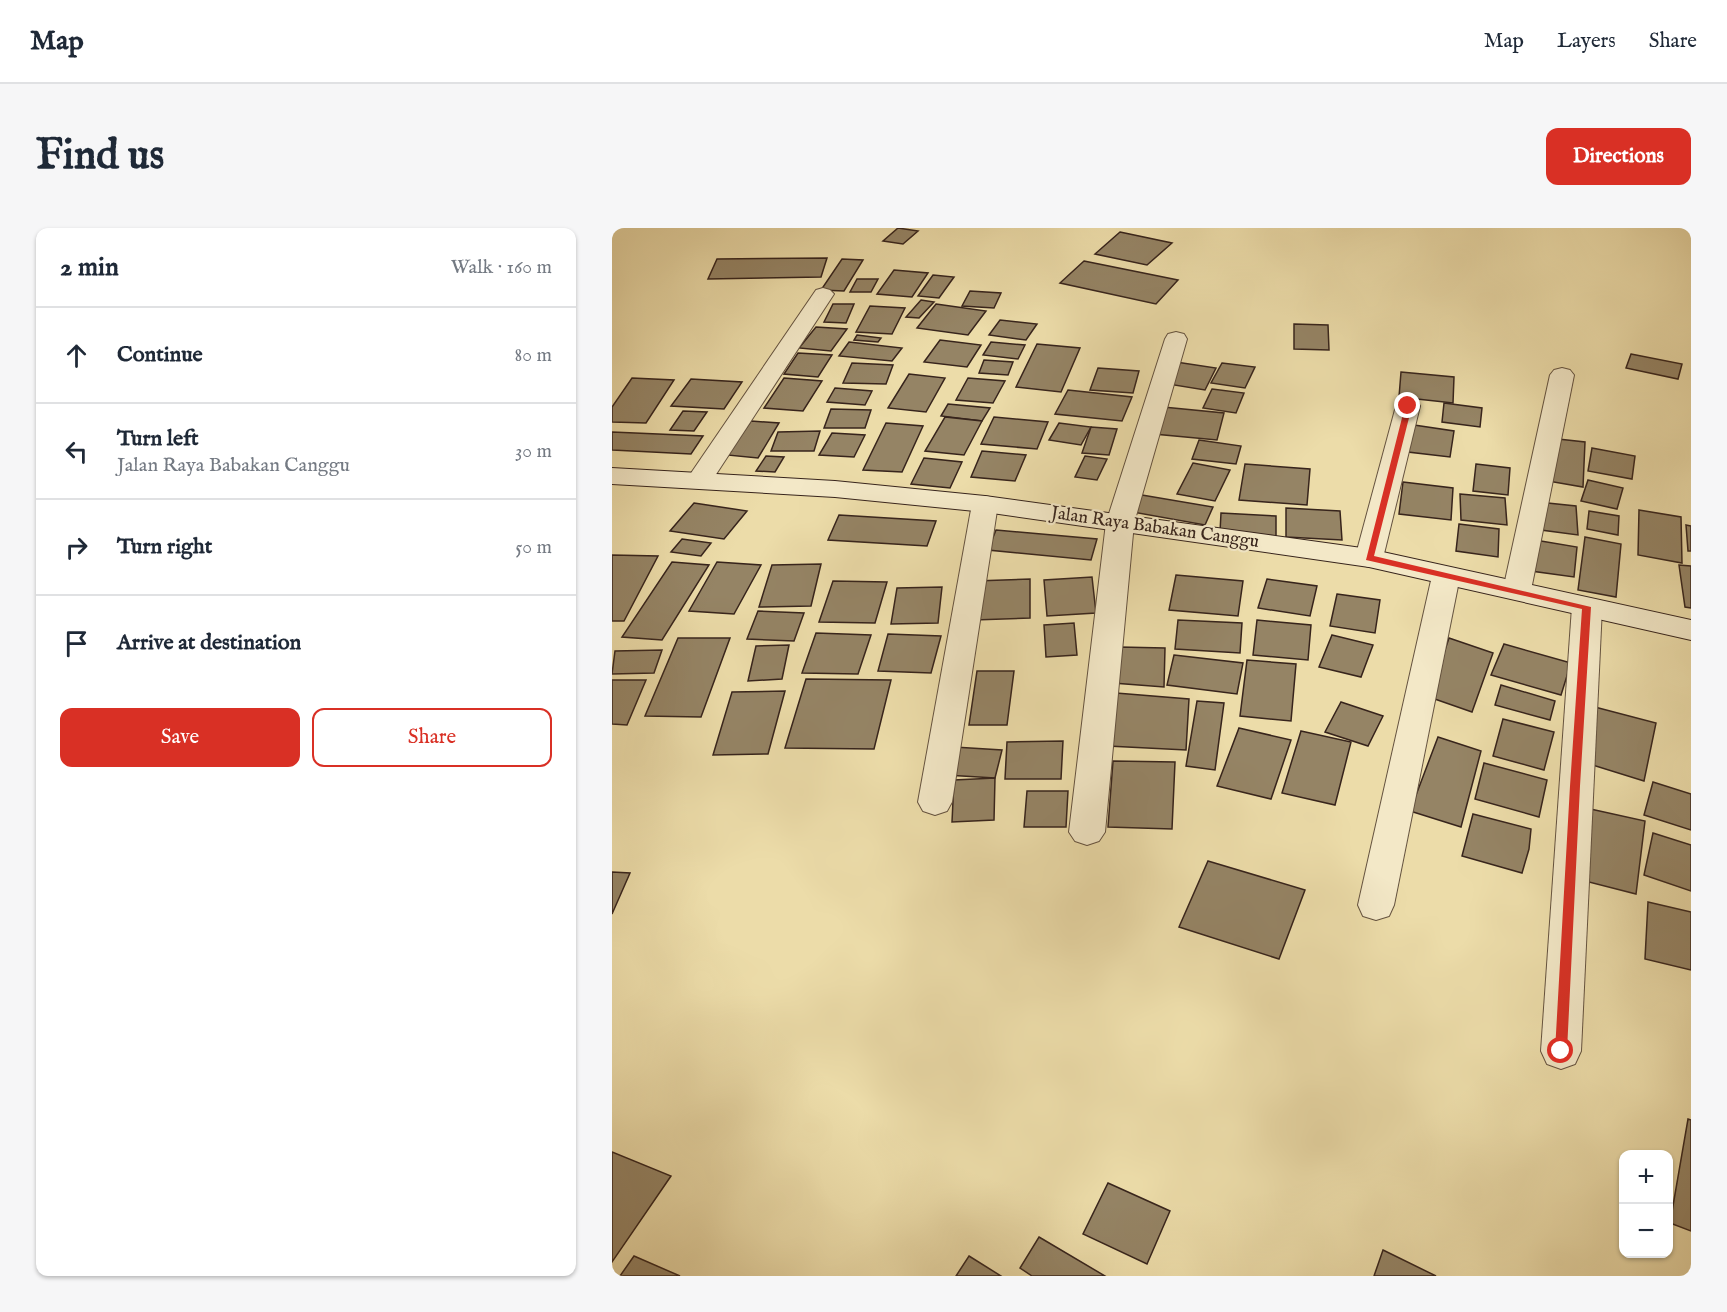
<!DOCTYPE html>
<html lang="en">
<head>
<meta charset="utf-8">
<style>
	body { margin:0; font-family:"IM FELL English",serif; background:#f6f6f7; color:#1f2937 }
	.controls { position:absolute; right:18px; bottom:18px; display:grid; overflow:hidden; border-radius:12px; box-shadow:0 2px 4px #0004 }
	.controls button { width:54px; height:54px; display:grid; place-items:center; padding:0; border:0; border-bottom:2px solid #e0e1e3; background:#fff; color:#1f2937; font:30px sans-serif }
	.stop { position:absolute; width:18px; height:18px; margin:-14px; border:4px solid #d93025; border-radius:50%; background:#fff }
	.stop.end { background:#d93025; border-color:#fff; box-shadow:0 2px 6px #0008 }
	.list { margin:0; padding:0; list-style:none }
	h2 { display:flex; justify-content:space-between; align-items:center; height:78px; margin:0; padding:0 24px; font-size:26px }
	h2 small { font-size:20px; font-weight:400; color:#747a83 }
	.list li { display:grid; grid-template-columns:39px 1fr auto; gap:18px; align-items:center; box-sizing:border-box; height:96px; padding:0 24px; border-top:2px solid #e0e1e3 }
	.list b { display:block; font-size:22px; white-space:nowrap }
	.list p { margin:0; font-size:20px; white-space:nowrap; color:#747a83 }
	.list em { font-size:20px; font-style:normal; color:#747a83 }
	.actions { display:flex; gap:12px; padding:18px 24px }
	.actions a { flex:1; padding:14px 0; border:2px solid #d93025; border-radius:12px; text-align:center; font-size:21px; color:#d93025 }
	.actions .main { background:#d93025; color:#fff }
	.icon { flex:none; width:33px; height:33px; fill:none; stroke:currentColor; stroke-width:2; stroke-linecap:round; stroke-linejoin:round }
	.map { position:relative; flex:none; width:1079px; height:1048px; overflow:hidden; border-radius:12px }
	header { display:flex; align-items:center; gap:36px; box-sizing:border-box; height:84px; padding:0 30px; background:#fff; border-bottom:2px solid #e0e1e3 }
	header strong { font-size:28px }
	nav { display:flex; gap:33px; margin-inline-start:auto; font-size:21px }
	.intro { display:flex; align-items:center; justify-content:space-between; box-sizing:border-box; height:144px; padding:0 36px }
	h1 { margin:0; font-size:42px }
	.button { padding:15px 27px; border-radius:12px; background:#d93025; color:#fff; font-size:21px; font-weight:700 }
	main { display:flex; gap:36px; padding:0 36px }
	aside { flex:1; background:#fff; border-radius:12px; box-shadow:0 2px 4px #0004 }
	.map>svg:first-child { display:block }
	.building { fill:#958465; stroke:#37241c; stroke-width:1.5 }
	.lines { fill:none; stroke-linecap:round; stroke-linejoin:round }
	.street-casing { stroke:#64523f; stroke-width:2 }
	.secondary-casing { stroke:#37241c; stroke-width:2 }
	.street { fill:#f3e8c7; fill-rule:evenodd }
	.secondary { fill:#f3e8c7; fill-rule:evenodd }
	.route { fill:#d93025 }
	.labels { text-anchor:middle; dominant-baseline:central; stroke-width:4.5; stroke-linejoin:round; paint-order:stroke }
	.street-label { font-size:18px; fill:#37241c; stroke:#f3e8c7 }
</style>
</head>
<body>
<header>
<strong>Map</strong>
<nav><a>Map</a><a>Layers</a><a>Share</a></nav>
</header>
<div class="intro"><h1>Find us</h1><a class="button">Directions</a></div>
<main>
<aside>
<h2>2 min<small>Walk · 160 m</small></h2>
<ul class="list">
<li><svg class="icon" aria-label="ahead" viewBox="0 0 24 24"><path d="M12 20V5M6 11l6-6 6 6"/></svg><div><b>Continue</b></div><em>80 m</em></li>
<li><svg class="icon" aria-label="left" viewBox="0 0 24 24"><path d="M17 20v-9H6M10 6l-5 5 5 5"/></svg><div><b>Turn left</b><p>Jalan Raya Babakan Canggu</p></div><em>30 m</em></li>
<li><svg class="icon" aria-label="right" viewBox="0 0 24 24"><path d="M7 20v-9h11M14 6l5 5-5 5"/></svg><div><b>Turn right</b></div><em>50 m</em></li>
<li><svg class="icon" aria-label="arrive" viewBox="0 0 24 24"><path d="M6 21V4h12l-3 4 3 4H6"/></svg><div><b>Arrive at destination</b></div></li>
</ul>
<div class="actions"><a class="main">Save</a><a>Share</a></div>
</aside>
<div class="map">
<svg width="1079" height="1048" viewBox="0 0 1079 1048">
	<rect width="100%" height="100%" fill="#ecdca9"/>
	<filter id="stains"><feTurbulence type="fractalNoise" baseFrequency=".00333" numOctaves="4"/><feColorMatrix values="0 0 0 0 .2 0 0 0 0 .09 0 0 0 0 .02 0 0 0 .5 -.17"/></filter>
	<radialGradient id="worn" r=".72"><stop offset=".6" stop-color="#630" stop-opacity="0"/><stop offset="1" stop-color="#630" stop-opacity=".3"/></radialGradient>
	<!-- building -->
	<g class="building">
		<path d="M 286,0 L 306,3 L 291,16 L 271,13 Z"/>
		<path d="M 508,4 L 560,15 L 535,37 L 483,26 Z"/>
		<path d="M 215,30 L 209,49 L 96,51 L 105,31 Z"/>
		<path d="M 230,31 L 251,32 L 232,63 L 209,62 Z"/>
		<path d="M 472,33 L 566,52 L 544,76 L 448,55 Z"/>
		<path d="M 282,42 L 316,45 L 300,69 L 265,66 Z"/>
		<path d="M 321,47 L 342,49 L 327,70 L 306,68 Z"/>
		<path d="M 245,51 L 266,51 L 259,64 L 238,64 Z"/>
		<path d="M 358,63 L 389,65 L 382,80 L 350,78 Z"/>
		<path d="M 309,72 L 322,74 L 307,90 L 294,89 Z"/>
		<path d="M 221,76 L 242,76 L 234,95 L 212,94 Z"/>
		<path d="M 324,76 L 374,83 L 356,107 L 305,100 Z"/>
		<path d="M 258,78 L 293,80 L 280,106 L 244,104 Z"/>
		<path d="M 388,92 L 425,96 L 414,112 L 377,107 Z"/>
		<path d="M 682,96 L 716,97 L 717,122 L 682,121 Z"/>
		<path d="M 204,99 L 235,101 L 219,123 L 187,120 Z"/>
		<path d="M 245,107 L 269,110 L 266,114 L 242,112 Z"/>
		<path d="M 328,112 L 369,117 L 355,139 L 312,134 Z"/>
		<path d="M 237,114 L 290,120 L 280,133 L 227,128 Z"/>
		<path d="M 379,114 L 413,117 L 406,131 L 371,127 Z"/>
		<path d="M 425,116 L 468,120 L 449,164 L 404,159 Z"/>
		<path d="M 186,125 L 220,127 L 206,149 L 172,146 Z"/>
		<path d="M 1019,126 L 1070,136 L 1066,151 L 1014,140 Z"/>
		<path d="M 372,132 L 401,134 L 396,147 L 367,145 Z"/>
		<path d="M 564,134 L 604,140 L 593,162 L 556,156 Z"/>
		<path d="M 240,135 L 281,137 L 274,156 L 231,155 Z"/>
		<path d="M 610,135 L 643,139 L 633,160 L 599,155 Z"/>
		<path d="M 486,140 L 527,143 L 521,165 L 478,162 Z"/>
		<path d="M 789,144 L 842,149 L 841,175 L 787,169 Z"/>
		<path d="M 297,146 L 333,150 L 314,184 L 276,180 Z"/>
		<path d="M 20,150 L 62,152 L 34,195 L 0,194 L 0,179 Z"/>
		<path d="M 172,150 L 210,153 L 191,183 L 152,180 Z"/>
		<path d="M 356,150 L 393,153 L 381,175 L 344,172 Z"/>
		<path d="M 79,151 L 130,154 L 112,181 L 59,178 Z"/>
		<path d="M 223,160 L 260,163 L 253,177 L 215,174 Z"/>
		<path d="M 600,161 L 632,165 L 624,185 L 591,180 Z"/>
		<path d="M 456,162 L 520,169 L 510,193 L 443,186 Z"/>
		<path d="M 832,175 L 870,180 L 868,199 L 830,194 Z"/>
		<path d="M 336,176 L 378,180 L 370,193 L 329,188 Z"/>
		<path d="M 551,179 L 612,185 L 605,212 L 542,206 Z"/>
		<path d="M 219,181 L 259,182 L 253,200 L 212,200 Z"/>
		<path d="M 71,183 L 95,184 L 82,203 L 58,202 Z"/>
		<path d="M 333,189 L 370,193 L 352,227 L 313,223 Z"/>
		<path d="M 382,189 L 436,194 L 425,221 L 369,216 Z"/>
		<path d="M 139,193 L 167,195 L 146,230 L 115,227 Z"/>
		<path d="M 274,195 L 311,198 L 290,244 L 251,242 Z"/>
		<path d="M 447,195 L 479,199 L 469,217 L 437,212 Z"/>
		<path d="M 802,197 L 842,203 L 838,229 L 796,224 Z"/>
		<path d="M 479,199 L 505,201 L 497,227 L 470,225 Z"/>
		<path d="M 208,203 L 202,223 L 159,223 L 166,204 Z"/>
		<path d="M 0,204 L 91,208 L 79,226 L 0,222 Z"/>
		<path d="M 220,205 L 253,207 L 242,229 L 207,227 Z"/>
		<path d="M 937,210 L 973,214 L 971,259 L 930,252 Z"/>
		<path d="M 587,212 L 629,218 L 624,236 L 580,231 Z"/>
		<path d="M 980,220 L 1023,228 L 1020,251 L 976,243 Z"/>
		<path d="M 370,223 L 414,227 L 403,253 L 359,249 Z"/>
		<path d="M 154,228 L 172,229 L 163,244 L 144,243 Z"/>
		<path d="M 473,228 L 495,231 L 485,252 L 463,249 Z"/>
		<path d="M 312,230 L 350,234 L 338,260 L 299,256 Z"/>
		<path d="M 581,235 L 618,242 L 603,273 L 565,266 Z"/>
		<path d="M 633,236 L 698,241 L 695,277 L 627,272 Z"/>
		<path d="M 864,236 L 898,240 L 896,267 L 861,263 Z"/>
		<path d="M 976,252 L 1011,260 L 1005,281 L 969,273 Z"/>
		<path d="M 791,254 L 841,260 L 839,292 L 787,286 Z"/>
		<path d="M 524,266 L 601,279 L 593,297 L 515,283 Z"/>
		<path d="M 848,266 L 893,270 L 895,297 L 849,292 Z"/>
		<path d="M 926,274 L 964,278 L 966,307 L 929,302 Z"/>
		<path d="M 82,275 L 135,283 L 112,311 L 58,303 Z"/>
		<path d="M 674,280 L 728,283 L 730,312 L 674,309 Z"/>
		<path d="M 1027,282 L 1069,289 L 1070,335 L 1026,327 Z"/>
		<path d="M 977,283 L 1007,288 L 1006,307 L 975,301 Z"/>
		<path d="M 609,285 L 664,288 L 664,308 L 608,304 Z"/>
		<path d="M 227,287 L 324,293 L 315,318 L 216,312 Z"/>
		<path d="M 847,296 L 887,301 L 886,329 L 844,323 Z"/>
		<path d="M 1074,297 L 1079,298 L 1079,323 L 1076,323 Z"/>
		<path d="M 384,302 L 485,311 L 479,332 L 376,322 Z"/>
		<path d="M 973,309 L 1009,316 L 1004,369 L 966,362 Z"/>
		<path d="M 70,311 L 99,315 L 89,328 L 59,324 Z"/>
		<path d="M 923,312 L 965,319 L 962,349 L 919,343 Z"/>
		<path d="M 0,327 L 46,328 L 12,393 L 0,393 Z"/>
		<path d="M 60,334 L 97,337 L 50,412 L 10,409 Z"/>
		<path d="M 105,334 L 149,337 L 122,386 L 77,383 Z"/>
		<path d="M 209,336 L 199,378 L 147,379 L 160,337 Z"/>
		<path d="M 1067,337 L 1079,338 L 1079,380 L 1073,379 Z"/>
		<path d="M 564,347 L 631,353 L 626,388 L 557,382 Z"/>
		<path d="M 480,349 L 484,385 L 435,388 L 432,352 Z"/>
		<path d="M 418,351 L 418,390 L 362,392 L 363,353 Z"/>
		<path d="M 655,351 L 705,358 L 698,388 L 646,380 Z"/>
		<path d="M 221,353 L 275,354 L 263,395 L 207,394 Z"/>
		<path d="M 330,359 L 326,395 L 279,396 L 285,360 Z"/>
		<path d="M 725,366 L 768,372 L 763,405 L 718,398 Z"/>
		<path d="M 146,383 L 192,385 L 182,413 L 135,411 Z"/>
		<path d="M 566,392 L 630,395 L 628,425 L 563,421 Z"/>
		<path d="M 645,392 L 699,397 L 696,432 L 641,427 Z"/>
		<path d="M 462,395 L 465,427 L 434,429 L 432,397 Z"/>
		<path d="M 204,405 L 259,407 L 246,446 L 190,445 Z"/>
		<path d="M 276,406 L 329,408 L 319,445 L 266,443 Z"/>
		<path d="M 720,407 L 761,417 L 749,449 L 707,439 Z"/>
		<path d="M 66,410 L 118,410 L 89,489 L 33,488 Z"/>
		<path d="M 837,410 L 881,425 L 860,484 L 817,469 Z"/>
		<path d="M 892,416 L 959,435 L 949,467 L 879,447 Z"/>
		<path d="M 177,417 L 170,451 L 136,453 L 144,418 Z"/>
		<path d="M 507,419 L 553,420 L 552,459 L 501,455 Z"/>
		<path d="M 50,422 L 42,445 L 0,446 L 3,423 Z"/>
		<path d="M 562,427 L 631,435 L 625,466 L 555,457 Z"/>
		<path d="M 635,432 L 684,436 L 679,493 L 628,488 Z"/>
		<path d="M 365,443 L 402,443 L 395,497 L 357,497 Z"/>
		<path d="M 194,451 L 279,452 L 262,521 L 173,520 Z"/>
		<path d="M 0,452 L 34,452 L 15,497 L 0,496 Z"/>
		<path d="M 889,457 L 943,473 L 938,492 L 883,477 Z"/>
		<path d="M 173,463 L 156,526 L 101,527 L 120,464 Z"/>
		<path d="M 504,465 L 577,471 L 574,522 L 496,518 Z"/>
		<path d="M 585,473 L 612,475 L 603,542 L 574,538 Z"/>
		<path d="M 729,474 L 771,488 L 756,518 L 713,504 Z"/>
		<path d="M 979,478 L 1044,495 L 1032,553 L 974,535 Z"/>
		<path d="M 891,491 L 942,504 L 932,542 L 881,528 Z"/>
		<path d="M 627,500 L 679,512 L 659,571 L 605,558 Z"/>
		<path d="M 689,503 L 739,514 L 723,577 L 670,565 Z"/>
		<path d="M 826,509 L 869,523 L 849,599 L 798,583 Z"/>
		<path d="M 451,513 L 449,551 L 393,551 L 395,514 Z"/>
		<path d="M 342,519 L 390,522 L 383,550 L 334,547 Z"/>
		<path d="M 501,533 L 563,534 L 560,601 L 496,599 Z"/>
		<path d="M 872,535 L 935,552 L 927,589 L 863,571 Z"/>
		<path d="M 383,550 L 382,592 L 340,594 L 342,552 Z"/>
		<path d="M 1041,554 L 1079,566 L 1079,602 L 1032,587 Z"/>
		<path d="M 415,563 L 456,563 L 454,599 L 412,599 Z"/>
		<path d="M 974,580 L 1033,593 L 1024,666 L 969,652 Z"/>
		<path d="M 861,586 L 919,601 L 917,621 L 910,645 L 850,628 Z"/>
		<path d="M 1041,605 L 1079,617 L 1079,663 L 1032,647 Z"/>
		<path d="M 596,633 L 693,662 L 667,731 L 567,699 Z"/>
		<path d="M 0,644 L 18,645 L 0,686 Z"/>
		<path d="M 1036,674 L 1079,684 L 1079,742 L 1033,731 Z"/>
		<path d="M 1076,891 L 1079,892 L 1079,1003 L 1058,995 Z"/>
		<path d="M 0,924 L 59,948 L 0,1034 Z"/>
		<path d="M 496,955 L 558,983 L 535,1036 L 471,1006 Z"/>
		<path d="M 427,1009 L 493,1048 L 420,1048 L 408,1040 Z"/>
		<path d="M 771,1022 L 824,1048 L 762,1048 Z"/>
		<path d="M 22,1028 L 68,1048 L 8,1048 Z"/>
		<path d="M 357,1028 L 389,1048 L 344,1048 Z"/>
	</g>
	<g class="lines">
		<!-- street casing -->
		<g class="street-casing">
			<g id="street">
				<path d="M 211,60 L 218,62 L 222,66 L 101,251 L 97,257 L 88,259 L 79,257 L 75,251 L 204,62 Z"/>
				<path d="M 564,104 L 572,106 L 575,111 L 522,295 L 493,604 L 487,613 L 475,617 L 463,613 L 457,604 L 494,295 L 553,111 L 556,106 Z"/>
				<path d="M 950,140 L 958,142 L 962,147 L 919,362 L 915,368 L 905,371 L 895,368 L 891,362 L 938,147 L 942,142 Z"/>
				<path d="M 796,171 L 805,173 L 808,178 L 771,330 L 767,336 L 757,339 L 747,336 L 743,330 L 784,178 L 787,173 Z"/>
				<path d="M 373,268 L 382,270 L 386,276 L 340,574 L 335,583 L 323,587 L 311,583 L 306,574 L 360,276 L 364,270 Z"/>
				<path d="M 834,339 L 844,342 L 848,348 L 782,677 L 777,688 L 764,692 L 751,688 L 746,677 L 820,348 L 824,342 Z"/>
				<path d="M 975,370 L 985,372 L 990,379 L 969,823 L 963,836 L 949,841 L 935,836 L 929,823 L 960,379 L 965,372 Z"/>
			</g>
		</g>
		<!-- secondary casing -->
		<g class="secondary-casing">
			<path id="secondary" d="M 0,240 L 223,253 L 373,268 L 757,321 L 1079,392 L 1079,412 L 757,339 L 373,284 L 223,269 L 0,256 Z"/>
		</g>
		<!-- street -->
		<use href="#street" class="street"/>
		<!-- secondary -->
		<use href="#secondary" class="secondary"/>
	</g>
	<!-- route -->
	<path class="route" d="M 796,176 L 800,178 L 762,328 L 979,379 L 968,558 L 955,823 L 949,829 L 943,823 L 958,558 L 970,381 L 754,332 L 793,178 Z"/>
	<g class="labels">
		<!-- street labels -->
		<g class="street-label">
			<text transform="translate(543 300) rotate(8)">Jalan Raya Babakan Canggu</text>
		</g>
	</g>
	<rect width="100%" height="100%" filter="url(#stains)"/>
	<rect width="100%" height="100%" fill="url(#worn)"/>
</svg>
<div class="controls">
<button>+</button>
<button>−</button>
</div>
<div class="stop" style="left:949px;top:823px"></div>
<div class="stop end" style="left:796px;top:178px"></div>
</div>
</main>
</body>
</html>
